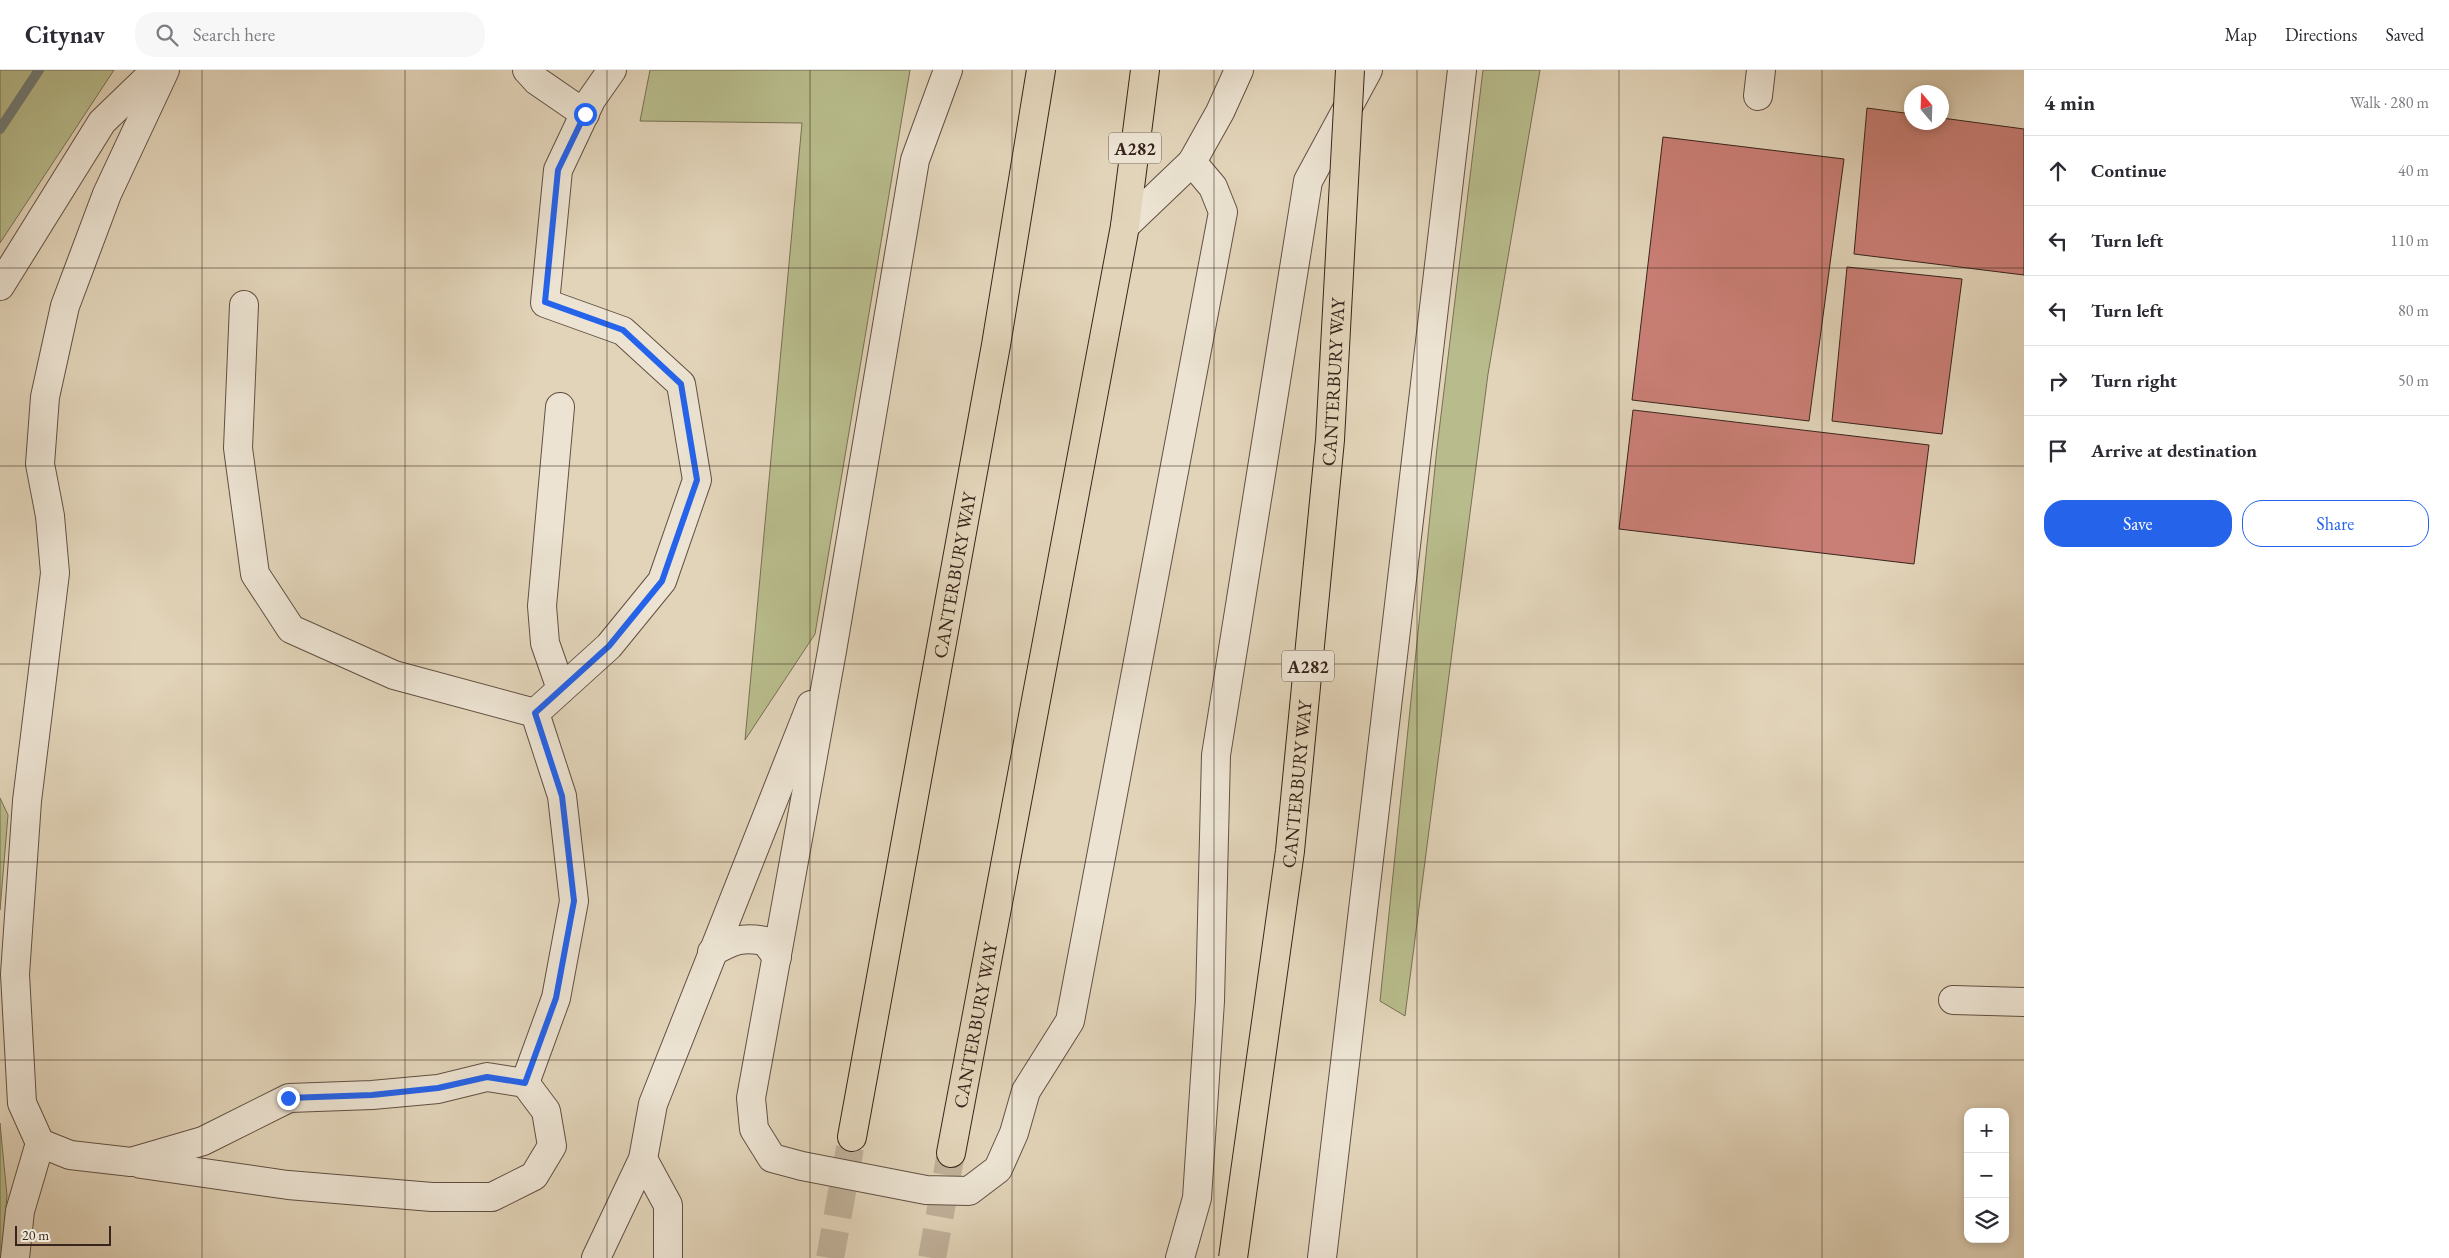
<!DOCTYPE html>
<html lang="en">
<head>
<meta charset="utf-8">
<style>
	body { margin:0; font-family:"EB Garamond",serif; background:#f7f7f7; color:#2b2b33 }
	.controls { position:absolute; right:15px; bottom:15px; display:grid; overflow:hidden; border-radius:10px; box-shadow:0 2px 8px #0003 }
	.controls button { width:45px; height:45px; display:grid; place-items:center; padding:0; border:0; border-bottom:1px solid #e1e1e2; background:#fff; color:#2b2b33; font:25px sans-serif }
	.compass { position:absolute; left:1904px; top:15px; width:45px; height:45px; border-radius:50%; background:#fff; box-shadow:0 2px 8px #0003; rotate:341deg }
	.scale { position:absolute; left:15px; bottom:12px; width:96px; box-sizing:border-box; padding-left:5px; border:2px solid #38241c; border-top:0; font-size:14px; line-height:18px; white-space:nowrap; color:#38241c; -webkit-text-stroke:4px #ece3d2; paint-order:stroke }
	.stop { position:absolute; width:15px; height:15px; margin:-11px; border:4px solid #2563eb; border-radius:50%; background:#fff }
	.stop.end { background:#2563eb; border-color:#fff; box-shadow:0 1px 5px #0008 }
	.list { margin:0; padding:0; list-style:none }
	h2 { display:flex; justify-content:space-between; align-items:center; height:65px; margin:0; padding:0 20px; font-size:21px }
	h2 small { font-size:16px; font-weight:400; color:#7c7c81 }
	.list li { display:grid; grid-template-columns:32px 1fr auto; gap:15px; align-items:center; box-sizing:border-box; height:70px; padding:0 20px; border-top:1px solid #e1e1e2 }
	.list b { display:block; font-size:19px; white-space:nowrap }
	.list em { font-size:16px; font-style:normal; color:#7c7c81 }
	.actions { display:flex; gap:10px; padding:15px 20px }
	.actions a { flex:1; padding:11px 0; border:1px solid #2563eb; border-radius:20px; text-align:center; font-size:18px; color:#2563eb }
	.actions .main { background:#2563eb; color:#fff }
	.icon { flex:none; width:28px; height:28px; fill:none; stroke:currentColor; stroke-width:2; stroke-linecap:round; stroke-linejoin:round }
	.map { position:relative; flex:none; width:2024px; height:1188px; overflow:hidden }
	header { display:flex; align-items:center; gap:30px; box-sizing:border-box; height:70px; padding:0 25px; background:#fff; border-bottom:1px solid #e1e1e2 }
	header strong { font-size:24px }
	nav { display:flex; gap:28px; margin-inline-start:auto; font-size:18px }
	.search { width:350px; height:45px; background:#f7f7f7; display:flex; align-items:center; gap:12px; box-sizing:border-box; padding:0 18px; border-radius:20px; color:#7c7c81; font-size:19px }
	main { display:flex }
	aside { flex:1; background:#fff }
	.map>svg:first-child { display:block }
	.green { fill:#b8bc8c; stroke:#787054 }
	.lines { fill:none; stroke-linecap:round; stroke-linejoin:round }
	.stream { stroke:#717c7a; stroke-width:10 }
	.building { fill:#ca7f76; stroke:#38241c }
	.highway-tunnel { stroke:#c0b19a; stroke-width:28; stroke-dasharray:28 14; stroke-linecap:butt }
	.minor-casing { stroke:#625043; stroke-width:30 }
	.highway-casing { stroke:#38241c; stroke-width:30 }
	.minor { stroke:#ece3d2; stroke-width:28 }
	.highway { stroke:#e2d4b9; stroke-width:28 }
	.highway-bridge-casing { stroke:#38241c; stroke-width:30; stroke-linecap:butt }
	.highway-bridge { stroke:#e2d4b9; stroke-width:28 }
	.route { stroke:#2563eb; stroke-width:6 }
	.grid { fill:none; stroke:#38241c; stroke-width:1; stroke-opacity:0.55 }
	.labels { text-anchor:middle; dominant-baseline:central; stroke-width:4.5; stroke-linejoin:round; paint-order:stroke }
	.shield { fill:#ece3d2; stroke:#6e5d53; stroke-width:1 }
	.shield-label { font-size:18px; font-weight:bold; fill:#38241c }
	.street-label { font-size:19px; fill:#38241c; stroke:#ece3d2 }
</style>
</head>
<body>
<header>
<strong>Citynav</strong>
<div class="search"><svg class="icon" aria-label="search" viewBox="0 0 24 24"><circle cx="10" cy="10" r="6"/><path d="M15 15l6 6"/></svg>Search here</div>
<nav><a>Map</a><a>Directions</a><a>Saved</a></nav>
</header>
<main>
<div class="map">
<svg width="2024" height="1188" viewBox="0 0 2024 1188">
	<rect width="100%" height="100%" fill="#e2d4b9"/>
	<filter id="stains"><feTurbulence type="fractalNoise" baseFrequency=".004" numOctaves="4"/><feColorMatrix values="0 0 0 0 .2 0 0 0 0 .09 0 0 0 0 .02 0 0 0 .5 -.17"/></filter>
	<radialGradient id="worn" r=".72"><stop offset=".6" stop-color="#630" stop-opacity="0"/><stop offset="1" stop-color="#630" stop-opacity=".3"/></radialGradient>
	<!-- green -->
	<g class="green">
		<path d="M 0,0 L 114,0 L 0,173 Z"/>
		<path d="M 650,0 L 910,0 L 815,564 L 745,670 L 802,53 L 640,51 Z"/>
		<path d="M 1483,0 L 1540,0 L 1488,304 L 1405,946 L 1380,931 L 1437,378 Z"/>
		<path d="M 0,728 L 8,745 L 0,840 Z"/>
		<path d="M 0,1053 L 7,1126 L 1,1188 L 0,1188 Z"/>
	</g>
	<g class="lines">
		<!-- stream -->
		<path class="stream" d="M 0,59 L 39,0"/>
	</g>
	<!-- building -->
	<g class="building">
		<path d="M 1867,38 L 1912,44 L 1912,52 L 1942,52 L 1942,48 L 2024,59 L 2024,205 L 1854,184 Z"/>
		<path d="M 1663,67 L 1844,89 L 1809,351 L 1632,330 Z"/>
		<path d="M 1847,197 L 1962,209 L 1942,364 L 1832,351 Z"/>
		<path d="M 1633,340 L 1929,375 L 1914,494 L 1619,459 Z"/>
	</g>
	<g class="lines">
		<!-- highway-tunnel -->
		<g class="highway-tunnel">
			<path d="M 830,1188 L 852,1067"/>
			<path d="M 932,1188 L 951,1083"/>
		</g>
		<!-- minor casing -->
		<g class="minor-casing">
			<g id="minor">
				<path d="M 527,0 L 537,11 L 585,44"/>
				<path d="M 948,0 L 915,90 L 832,581 L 751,1028 L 754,1059 L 772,1088 L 802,1096 L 926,1120 L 969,1121 L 998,1099 L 1014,1063 L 1026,1021 L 1070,951 L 1223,142 L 1213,117 L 1192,92"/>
				<path d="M 1758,26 L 1761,0"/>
				<path d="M 1125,156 L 1192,92 L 1220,42 L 1239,0"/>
				<path d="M 0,216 L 102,52 L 156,0"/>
				<path d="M 560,337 L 542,536 L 545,573 L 561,619"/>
				<path d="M 535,643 L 609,576 L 662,511 L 697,410 L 681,314 L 623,261 L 545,233 L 558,100 L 591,30 L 612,0"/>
				<path d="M 712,882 C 732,871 742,866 765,871 L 777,887"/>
				<path d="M 1953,930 L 2024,932"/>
				<path d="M 40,1073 L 70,1085 L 131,1092 L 203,1071 L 289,1028 L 372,1025 L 438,1019 L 487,1007 L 525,1013 L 556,928 L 574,831 L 562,726 L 535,643 L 394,605 L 291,559 L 255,504 L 238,378 L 244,235"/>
				<path d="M 643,1089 L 668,1135 L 668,1188"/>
				<path d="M 141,1094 L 288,1115 L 432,1127 L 492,1127 L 534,1106 L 552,1076 L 546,1041 L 525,1013"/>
				<path d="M 15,1188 L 20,1141 L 40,1073 L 22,1033 L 15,904 L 27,731 L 55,503 L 50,446 L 40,394 L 45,327 L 65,236 L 107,124 L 165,0"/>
				<path d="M 596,1188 L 643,1089 L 653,1034 L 811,635"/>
				<path d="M 1180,1188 L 1197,1128 L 1210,931 L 1216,685 L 1308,111 L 1368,0"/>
				<path d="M 1322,1188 L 1462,0"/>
			</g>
		</g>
		<!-- highway casing -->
		<g class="highway-casing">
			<g id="highway">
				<path id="s1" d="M 852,1067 L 996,275 L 1041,0"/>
				<path id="s2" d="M 951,1083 L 1125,156 L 1145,0"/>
			</g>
		</g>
		<!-- minor -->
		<use href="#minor" class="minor"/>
		<!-- highway -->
		<use href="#highway" class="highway"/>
		<!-- highway-bridge casing -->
		<g class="highway-bridge-casing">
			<g id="highway-bridge">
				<path id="s3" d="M 1233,1188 L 1290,781 L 1330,370 L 1350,0"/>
			</g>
		</g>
		<!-- highway-bridge -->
		<use href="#highway-bridge" class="highway-bridge"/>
	</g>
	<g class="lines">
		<!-- route -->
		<path class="route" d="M 288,1028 L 372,1025 L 438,1018 L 487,1007 L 525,1013 L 556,928 L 574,831 L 562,726 L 535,643 L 609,576 L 662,511 L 697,410 L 681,314 L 623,260 L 545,232 L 558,100 L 585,44"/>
	</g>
	<!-- grid -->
	<path class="grid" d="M 202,0 L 202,1188M 405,0 L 405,1188M 607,0 L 607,1188M 810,0 L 810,1188M 1012,0 L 1012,1188M 1214,0 L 1214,1188M 1417,0 L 1417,1188M 1619,0 L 1619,1188M 1822,0 L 1822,1188M 0,198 L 2024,198M 0,396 L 2024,396M 0,594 L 2024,594M 0,792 L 2024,792M 0,990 L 2024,990"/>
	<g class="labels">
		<!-- shield labels -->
		<g class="shield">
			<rect x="1109" y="62.5" width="52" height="31" rx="4"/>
			<rect x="1282" y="580.5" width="52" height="31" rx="4"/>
		</g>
		<g class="shield-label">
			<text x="1135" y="78">A282</text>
			<text x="1308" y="596">A282</text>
		</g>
		<!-- street labels -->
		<g class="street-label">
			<text stroke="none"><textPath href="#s3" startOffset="882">CANTERBURY WAY</textPath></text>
			<text stroke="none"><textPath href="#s1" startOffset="571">CANTERBURY WAY</textPath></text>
			<text stroke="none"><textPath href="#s3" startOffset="478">CANTERBURY WAY</textPath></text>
			<text stroke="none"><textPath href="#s2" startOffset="130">CANTERBURY WAY</textPath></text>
		</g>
	</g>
	<rect width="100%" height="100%" filter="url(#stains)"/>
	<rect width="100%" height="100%" fill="url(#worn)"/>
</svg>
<div class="controls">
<button>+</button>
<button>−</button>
<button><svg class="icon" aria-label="layers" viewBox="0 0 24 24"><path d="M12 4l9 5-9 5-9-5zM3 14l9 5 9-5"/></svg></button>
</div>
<svg class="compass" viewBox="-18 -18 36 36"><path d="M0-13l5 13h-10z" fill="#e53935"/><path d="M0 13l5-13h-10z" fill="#7c7c81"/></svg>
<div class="scale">20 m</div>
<div class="stop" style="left:585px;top:44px"></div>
<div class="stop end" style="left:288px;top:1028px"></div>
</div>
<aside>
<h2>4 min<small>Walk · 280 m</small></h2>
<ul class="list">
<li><svg class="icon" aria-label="ahead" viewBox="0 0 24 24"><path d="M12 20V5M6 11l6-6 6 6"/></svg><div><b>Continue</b></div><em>40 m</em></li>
<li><svg class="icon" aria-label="left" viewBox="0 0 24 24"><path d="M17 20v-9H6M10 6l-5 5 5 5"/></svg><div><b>Turn left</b></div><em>110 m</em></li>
<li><svg class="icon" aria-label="left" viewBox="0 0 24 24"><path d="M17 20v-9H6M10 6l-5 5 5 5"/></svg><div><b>Turn left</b></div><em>80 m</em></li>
<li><svg class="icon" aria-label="right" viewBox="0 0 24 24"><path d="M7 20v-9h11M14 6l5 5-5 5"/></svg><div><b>Turn right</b></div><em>50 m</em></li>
<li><svg class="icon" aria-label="arrive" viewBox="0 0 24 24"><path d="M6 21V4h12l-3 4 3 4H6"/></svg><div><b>Arrive at destination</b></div></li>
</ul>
<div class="actions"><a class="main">Save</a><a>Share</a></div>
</aside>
</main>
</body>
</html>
